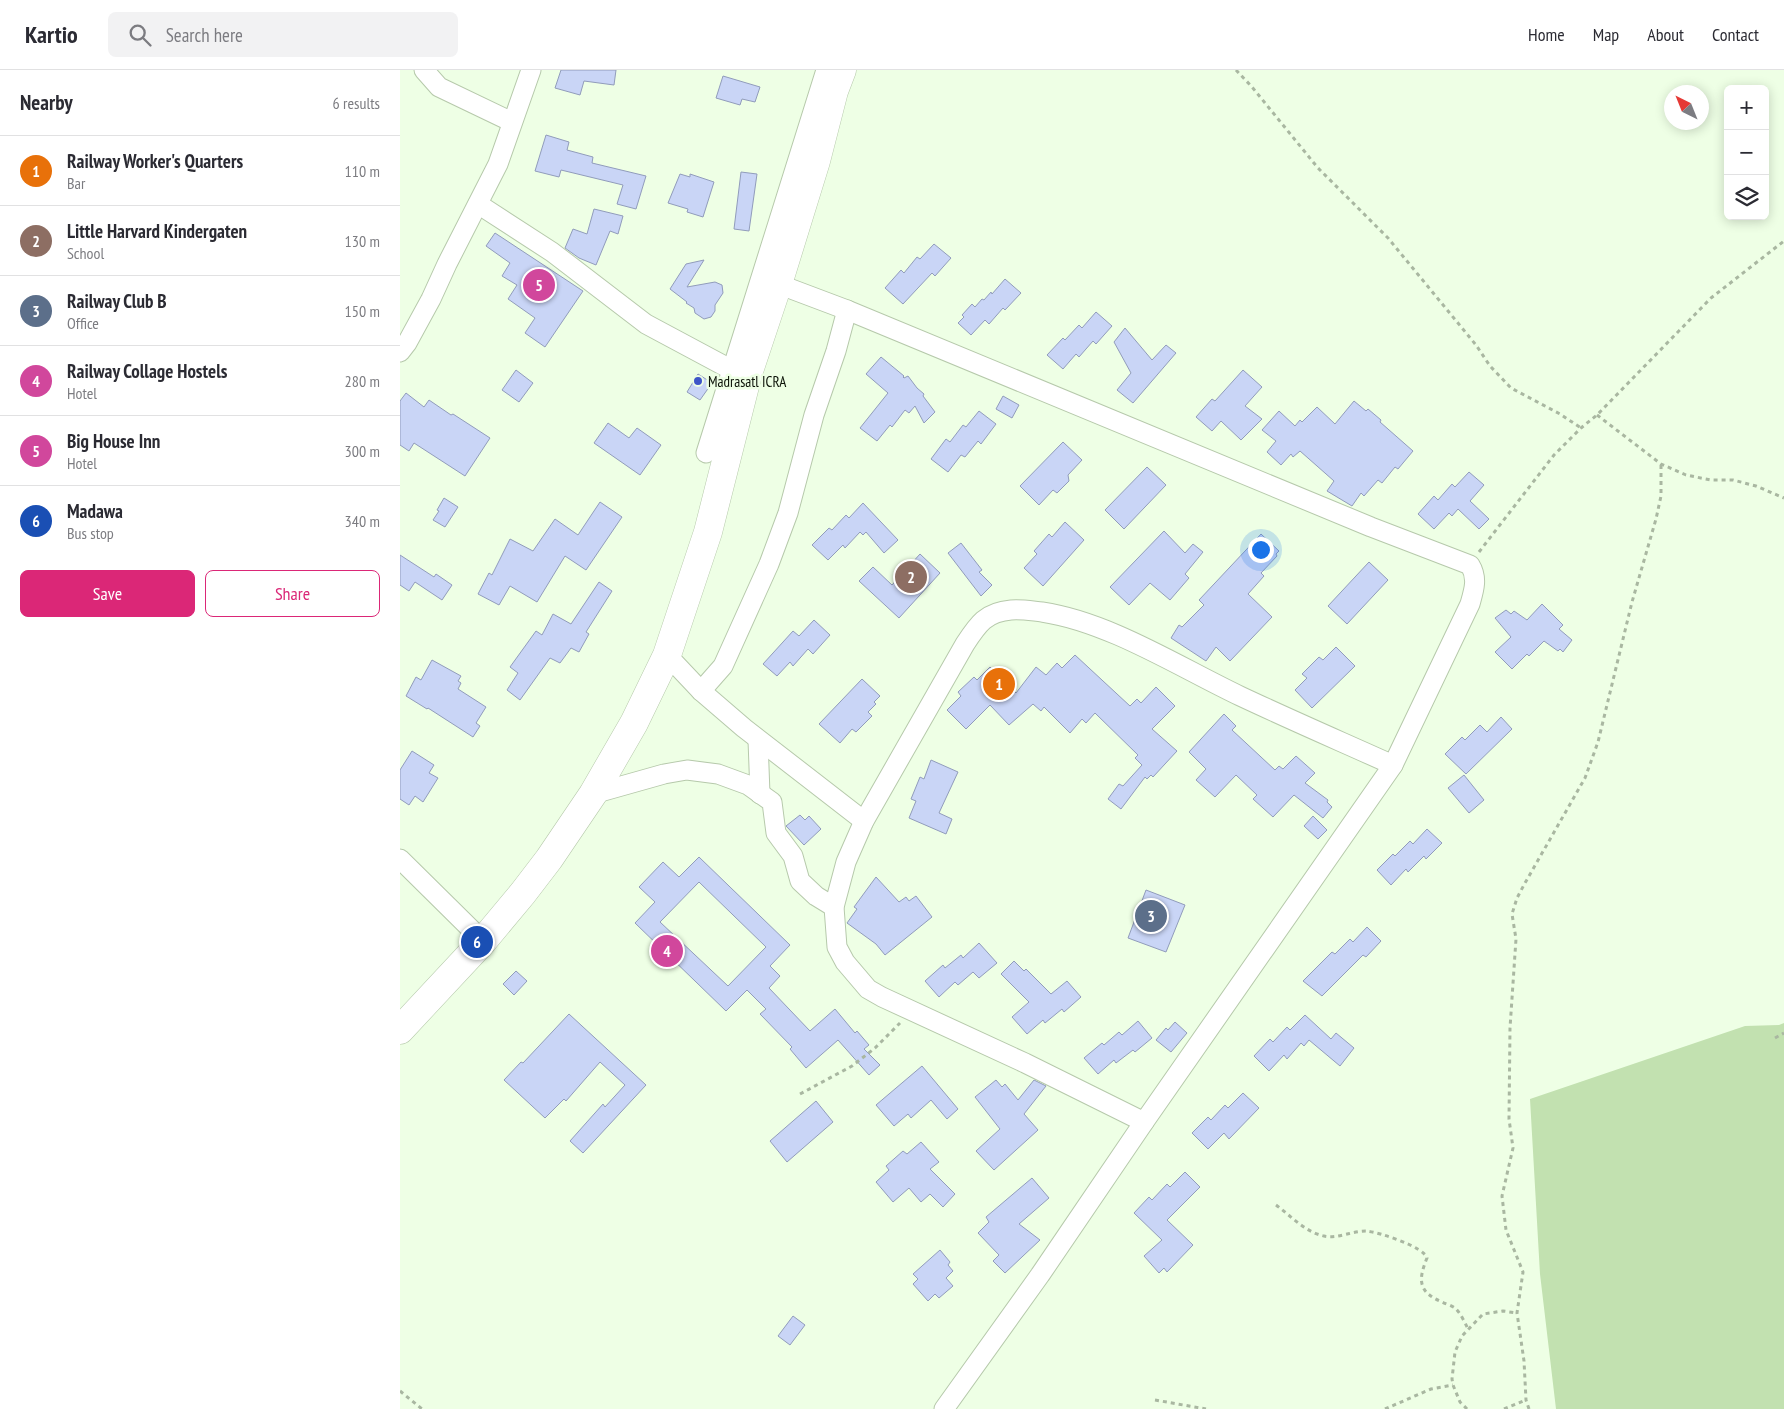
<!DOCTYPE html>
<html lang="en">
<head>
<meta charset="utf-8">
<style>
	body { margin:0; font-family:"PT Sans Narrow",sans-serif; background:#f2f2f3; color:#2b2b33 }
	.controls { position:absolute; right:15px; top:15px; display:grid; overflow:hidden; border-radius:8px; box-shadow:0 2px 12px #0003 }
	.controls button { width:45px; height:45px; display:grid; place-items:center; padding:0; border:0; border-bottom:1px solid #e1e1e2; background:#fff; color:#2b2b33; font:25px sans-serif }
	.compass { position:absolute; left:1264px; top:15px; width:45px; height:45px; border-radius:50%; background:#fff; box-shadow:0 2px 12px #0003; rotate:317deg }
	.you { position:absolute; left:860px; top:479px; width:18px; height:18px; margin:-12px; border:4px solid #fff; border-radius:50%; background:#1a73e8; box-shadow:0 0 0 8px #1a73e833 }
	.badge { display:grid; place-items:center; width:32px; height:32px; border-radius:50%; background:#db2777; color:#fff; font-size:16px; font-weight:700 }
	.pin { position:absolute; translate:-50% -50%; border:2px solid #fff; box-shadow:0 1px 5px #0006 }
	.list { margin:0; padding:0; list-style:none }
	h2 { display:flex; justify-content:space-between; align-items:center; height:65px; margin:0; padding:0 20px; font-size:21px }
	h2 small { font-size:16px; font-weight:400; color:#7c7c81 }
	.list li { display:grid; grid-template-columns:32px 1fr auto; gap:15px; align-items:center; box-sizing:border-box; height:70px; padding:0 20px; border-top:1px solid #e1e1e2 }
	.list b { display:block; font-size:19px; white-space:nowrap }
	.list p { margin:0; font-size:16px; white-space:nowrap; color:#7c7c81 }
	.list em { font-size:16px; font-style:normal; color:#7c7c81 }
	.actions { display:flex; gap:10px; padding:15px 20px }
	.actions a { flex:1; padding:11px 0; border:1px solid #db2777; border-radius:8px; text-align:center; font-size:18px; color:#db2777 }
	.actions .main { background:#db2777; color:#fff }
	.icon { flex:none; width:28px; height:28px; fill:none; stroke:currentColor; stroke-width:2; stroke-linecap:round; stroke-linejoin:round }
	.map { position:relative; flex:none; width:1384px; height:1339px; overflow:hidden }
	header { display:flex; align-items:center; gap:30px; box-sizing:border-box; height:70px; padding:0 25px; background:#fff; border-bottom:1px solid #e1e1e2 }
	header strong { font-size:24px }
	nav { display:flex; gap:28px; margin-inline-start:auto; font-size:18px }
	.search { width:350px; height:45px; background:#f2f2f3; display:flex; align-items:center; gap:12px; box-sizing:border-box; padding:0 18px; border-radius:8px; color:#7c7c81; font-size:19px }
	main { display:flex }
	aside { flex:1; background:#fff }
	.map>svg:first-child { display:block }
	.green { fill:#c2e1b0 }
	.building { fill:#c9d5f6; stroke:#919cbb; fill-rule:evenodd }
	.lines { fill:none; stroke-linecap:round; stroke-linejoin:round }
	.street-casing { stroke:#b6c9ab; stroke-width:21 }
	.secondary-casing { stroke:#b6c9ab; stroke-width:29 }
	.path { stroke:#a9b7a1; stroke-width:3; stroke-dasharray:4 4; stroke-linecap:butt }
	.street { stroke:#fff; stroke-width:19 }
	.secondary { stroke:#fff; stroke-width:28 }
	.poi-dot { fill:#3e55c8; stroke:#eeffe5; stroke-width:2 }
	.labels { text-anchor:middle; dominant-baseline:central; stroke-width:5; stroke-linejoin:round; paint-order:stroke }
	.poi-label { font-size:15px; fill:#0c1308; stroke:#eeffe5; text-anchor:start }
</style>
</head>
<body>
<header>
<strong>Kartio</strong>
<div class="search"><svg class="icon" aria-label="search" viewBox="0 0 24 24"><circle cx="10" cy="10" r="6"/><path d="M15 15l6 6"/></svg>Search here</div>
<nav><a>Home</a><a>Map</a><a>About</a><a>Contact</a></nav>
</header>
<main>
<aside>
<h2>Nearby<small>6 results</small></h2>
<ul class="list">
<li><span class="badge" style="background:#e8710a">1</span><div><b>Railway Worker's Quarters</b><p>Bar</p></div><em>110 m</em></li>
<li><span class="badge" style="background:#8d6e63">2</span><div><b>Little Harvard Kindergaten</b><p>School</p></div><em>130 m</em></li>
<li><span class="badge" style="background:#5c6f8a">3</span><div><b>Railway Club B</b><p>Office</p></div><em>150 m</em></li>
<li><span class="badge" style="background:#d1479c">4</span><div><b>Railway Collage Hostels</b><p>Hotel</p></div><em>280 m</em></li>
<li><span class="badge" style="background:#d1479c">5</span><div><b>Big House Inn</b><p>Hotel</p></div><em>300 m</em></li>
<li><span class="badge" style="background:#1a4fb4">6</span><div><b>Madawa</b><p>Bus stop</p></div><em>340 m</em></li>
</ul>
<div class="actions"><a class="main">Save</a><a>Share</a></div>
</aside>
<div class="map">
<svg width="1384" height="1339" viewBox="0 0 1384 1339">
	<rect width="100%" height="100%" fill="#eeffe5"/>
	<!-- green -->
	<path class="green" d="M 1384,953 L 1384,1339 L 1156,1339 L 1140,1204 L 1130,1029 L 1345,956 L 1379,955 Z"/>
	<!-- building -->
	<g class="building">
		<path d="M 161,0 L 216,0 L 214,15 L 184,11 L 180,25 L 155,18 Z"/>
		<path d="M 323,6 L 360,17 L 355,32 L 342,29 L 340,35 L 316,28 Z"/>
		<path d="M 146,65 L 169,72 L 167,80 L 193,87 L 192,93 L 246,106 L 236,139 L 217,134 L 223,115 L 161,100 L 159,107 L 135,101 Z"/>
		<path d="M 341,102 L 357,104 L 349,161 L 334,159 Z"/>
		<path d="M 280,104 L 290,107 L 290,104 L 314,112 L 303,147 L 287,142 L 288,139 L 268,133 Z"/>
		<path d="M 194,139 L 223,146 L 218,164 L 210,161 L 196,195 L 179,188 L 165,178 L 173,159 L 187,164 Z"/>
		<path d="M 95,163 L 183,221 L 145,277 L 125,263 L 135,248 L 108,229 L 117,215 L 102,206 L 110,193 L 86,176 Z"/>
		<path d="M 534,174 L 551,188 L 535,206 L 532,203 L 503,234 L 485,218 L 501,200 L 504,203 L 517,187 L 520,189 Z"/>
		<path d="M 304,190 L 287,217 L 315,212 L 322,215 L 323,223 L 315,235 L 315,241 L 311,247 L 304,249 L 295,243 L 294,238 L 286,233 L 287,232 L 270,219 L 286,194 Z"/>
		<path d="M 605,209 L 621,223 L 605,240 L 603,238 L 589,254 L 585,250 L 571,265 L 558,253 L 564,247 L 562,245 L 572,234 L 575,237 L 582,229 L 584,230 L 591,222 L 592,224 Z"/>
		<path d="M 696,242 L 712,256 L 696,274 L 693,271 L 679,287 L 676,284 L 663,299 L 647,285 L 663,268 L 665,270 L 679,255 L 682,258 Z"/>
		<path d="M 725,258 L 752,290 L 766,275 L 776,283 L 733,333 L 717,320 L 731,303 L 714,272 Z"/>
		<path d="M 481,287 L 504,306 L 503,307 L 504,308 L 508,306 L 517,318 L 524,324 L 523,326 L 535,342 L 524,353 L 515,336 L 509,343 L 505,340 L 492,357 L 490,355 L 477,371 L 460,358 L 488,323 L 466,304 Z"/>
		<path d="M 116,300 L 133,313 L 119,332 L 102,320 Z"/>
		<path d="M 843,300 L 862,317 L 845,336 L 862,349 L 841,370 L 821,351 L 812,361 L 796,347 L 812,329 L 815,331 Z"/>
		<path d="M 298,304 L 312,313 L 300,330 L 287,322 Z"/>
		<path d="M 6,323 L 24,337 L 29,330 L 51,345 L 53,344 L 90,368 L 65,406 L 14,373 L 9,381 L 0,375 L 0,331 Z"/>
		<path d="M 603,326 L 619,335 L 612,348 L 596,339 Z"/>
		<path d="M 954,331 L 966,341 L 968,339 L 981,350 L 980,352 L 1013,381 L 998,399 L 995,397 L 982,413 L 978,410 L 964,426 L 961,423 L 952,436 L 927,421 L 934,411 L 900,381 L 893,387 L 891,384 L 881,395 L 867,382 L 876,371 L 862,360 L 879,341 L 895,356 L 900,350 L 902,352 L 917,337 L 935,354 Z"/>
		<path d="M 579,341 L 596,354 L 581,374 L 578,371 L 565,387 L 561,385 L 548,402 L 531,389 L 546,369 L 550,372 L 563,355 L 566,357 Z"/>
		<path d="M 208,353 L 229,368 L 237,358 L 261,375 L 240,405 L 194,373 Z"/>
		<path d="M 663,372 L 682,390 L 668,405 L 669,411 L 657,423 L 653,420 L 639,435 L 620,416 Z"/>
		<path d="M 747,397 L 766,415 L 724,459 L 705,440 Z"/>
		<path d="M 1069,402 L 1084,415 L 1070,431 L 1089,449 L 1079,459 L 1058,439 L 1052,446 L 1049,443 L 1034,459 L 1018,444 L 1034,426 L 1038,430 L 1052,414 L 1055,417 Z"/>
		<path d="M 44,428 L 58,437 L 45,457 L 33,450 L 39,441 L 37,440 Z"/>
		<path d="M 200,432 L 222,447 L 186,500 L 165,486 L 137,532 L 110,516 L 99,535 L 78,524 L 89,503 L 92,505 L 110,469 L 133,481 L 155,449 L 178,465 Z"/>
		<path d="M 463,433 L 498,470 L 484,483 L 466,462 L 463,465 L 460,462 L 445,478 L 443,475 L 428,490 L 412,475 L 429,458 L 432,460 L 446,445 L 449,448 Z"/>
		<path d="M 665,452 L 684,470 L 643,516 L 624,498 L 637,484 L 634,481 L 649,464 L 652,467 Z"/>
		<path d="M 764,461 L 785,483 L 793,474 L 803,482 L 785,504 L 789,508 L 770,530 L 750,513 L 729,535 L 710,517 Z"/>
		<path d="M 861,464 L 879,481 L 876,484 L 877,486 L 861,503 L 864,506 L 848,524 L 872,547 L 830,591 L 816,577 L 806,591 L 771,568 L 779,555 L 782,557 L 804,535 L 799,530 Z"/>
		<path d="M 561,473 L 582,500 L 579,502 L 592,515 L 581,526 L 548,483 Z"/>
		<path d="M 520,484 L 540,503 L 499,548 L 459,511 L 473,497 L 492,515 Z"/>
		<path d="M 0,485 L 34,507 L 36,504 L 52,515 L 42,530 L 15,512 L 9,521 L 0,515 Z"/>
		<path d="M 969,492 L 988,510 L 947,554 L 928,536 Z"/>
		<path d="M 199,512 L 212,521 L 186,562 L 189,564 L 179,582 L 171,578 L 160,593 L 150,588 L 120,630 L 107,620 L 118,603 L 110,597 L 136,561 L 142,565 L 153,544 L 171,554 Z"/>
		<path d="M 1142,534 L 1163,555 L 1159,559 L 1172,570 L 1163,582 L 1160,579 L 1158,581 L 1144,571 L 1129,586 L 1127,584 L 1112,599 L 1095,582 L 1111,567 L 1095,548 L 1106,540 L 1111,544 L 1114,541 L 1127,550 Z"/>
		<path d="M 414,550 L 430,565 L 413,584 L 408,579 L 393,596 L 390,592 L 377,606 L 363,594 L 393,561 L 399,566 Z"/>
		<path d="M 936,577 L 955,596 L 912,638 L 895,620 L 907,608 L 902,604 L 919,587 L 923,590 Z"/>
		<path d="M 675,585 L 730,636 L 737,629 L 741,633 L 756,617 L 775,636 L 752,659 L 777,681 L 753,707 L 751,705 L 747,709 L 745,707 L 721,739 L 708,729 L 719,714 L 723,716 L 742,695 L 735,688 L 738,685 L 695,643 L 686,653 L 682,649 L 670,663 L 644,637 L 641,641 L 633,634 L 609,655 L 590,635 L 566,659 L 547,640 L 561,626 L 558,622 L 574,607 L 577,610 L 590,597 L 616,623 L 636,597 L 646,605 L 657,593 L 662,598 Z"/>
		<path d="M 32,590 L 61,606 L 58,611 L 61,613 L 58,619 L 86,637 L 76,653 L 80,656 L 73,667 L 28,638 L 27,639 L 6,626 L 16,607 L 21,610 Z"/>
		<path d="M 462,609 L 480,626 L 474,632 L 476,634 L 468,642 L 472,646 L 456,662 L 452,659 L 440,673 L 419,654 Z"/>
		<path d="M 824,644 L 836,656 L 832,660 L 875,700 L 879,696 L 883,699 L 896,686 L 915,703 L 905,713 L 928,730 L 927,732 L 932,737 L 923,748 L 894,725 L 873,747 L 853,729 L 857,725 L 836,705 L 815,727 L 796,710 L 806,699 L 789,682 Z"/>
		<path d="M 1101,647 L 1112,659 L 1066,704 L 1045,684 L 1062,667 L 1065,670 L 1080,655 L 1087,662 Z"/>
		<path d="M 12,681 L 34,695 L 29,703 L 38,708 L 23,732 L 15,726 L 9,735 L 0,729 L 0,700 Z"/>
		<path d="M 531,690 L 558,702 L 539,743 L 552,749 L 546,764 L 509,748 L 516,731 L 511,729 L 520,707 L 524,709 Z"/>
		<path d="M 1064,705 L 1084,730 L 1069,743 L 1048,718 Z"/>
		<path d="M 400,745 L 405,750 L 409,746 L 421,759 L 404,775 L 386,756 Z"/>
		<path d="M 913,746 L 927,760 L 918,769 L 904,756 Z"/>
		<path d="M 1027,759 L 1042,773 L 1026,789 L 1024,786 L 1008,802 L 1006,799 L 991,815 L 977,800 L 993,784 L 995,786 L 1010,771 L 1013,774 Z"/>
		<path d="M 299,787 L 390,875 L 370,896 L 380,906 L 369,918 L 410,961 L 435,939 L 455,963 L 457,961 L 469,975 L 464,979 L 480,995 L 469,1005 L 438,970 L 406,998 L 390,979 L 392,977 L 360,944 L 366,939 L 347,920 L 326,941 L 235,853 L 255,832 L 239,817 L 263,792 L 279,807 ZM 299,812 L 366,877 L 328,916 L 260,852 Z"/>
		<path d="M 476,807 L 499,832 L 506,827 L 509,831 L 516,826 L 532,847 L 485,885 L 476,874 L 447,853 L 457,839 L 454,837 Z"/>
		<path d="M 746,820 L 785,835 L 766,882 L 728,868 Z"/>
		<path d="M 967,857 L 981,871 L 966,887 L 963,885 L 922,926 L 903,911 L 932,882 L 935,884 L 950,869 L 953,872 Z"/>
		<path d="M 579,873 L 597,893 L 579,908 L 573,902 L 558,915 L 555,912 L 539,927 L 525,911 L 543,895 L 545,898 L 561,885 L 563,888 Z"/>
		<path d="M 614,891 L 624,901 L 626,899 L 651,924 L 667,911 L 681,927 L 664,942 L 662,939 L 645,953 L 643,950 L 627,964 L 612,947 L 629,932 L 601,904 Z"/>
		<path d="M 116,901 L 127,911 L 114,925 L 103,914 Z"/>
		<path d="M 169,944 L 246,1015 L 183,1083 L 170,1071 L 203,1034 L 205,1037 L 225,1015 L 200,992 L 166,1031 L 164,1029 L 145,1048 L 104,1010 L 121,992 L 123,993 Z"/>
		<path d="M 905,945 L 931,969 L 936,963 L 954,978 L 940,996 L 909,970 L 904,976 L 901,973 L 887,989 L 884,985 L 869,1001 L 854,986 L 870,969 L 873,972 L 887,957 L 890,960 Z"/>
		<path d="M 738,951 L 752,968 L 735,982 L 733,980 L 716,993 L 714,990 L 698,1004 L 684,988 L 702,973 L 704,975 L 719,962 L 722,965 Z"/>
		<path d="M 775,952 L 787,963 L 771,982 L 756,970 L 766,958 L 768,960 Z"/>
		<path d="M 522,996 L 558,1039 L 547,1049 L 531,1030 L 511,1048 L 508,1044 L 494,1056 L 476,1035 Z"/>
		<path d="M 596,1010 L 602,1017 L 605,1014 L 618,1030 L 634,1010 L 646,1016 L 624,1044 L 638,1060 L 594,1100 L 576,1081 L 600,1059 L 575,1027 Z"/>
		<path d="M 843,1023 L 859,1038 L 829,1069 L 824,1063 L 808,1079 L 792,1063 L 808,1047 L 811,1050 L 825,1035 L 828,1038 Z"/>
		<path d="M 416,1031 L 433,1052 L 387,1092 L 370,1071 Z"/>
		<path d="M 521,1072 L 539,1092 L 530,1099 L 555,1124 L 543,1137 L 530,1124 L 521,1132 L 509,1118 L 493,1132 L 476,1112 L 489,1100 L 486,1096 L 503,1081 L 507,1084 Z"/>
		<path d="M 785,1102 L 800,1117 L 767,1150 L 793,1175 L 767,1202 L 764,1198 L 759,1203 L 744,1186 L 762,1170 L 734,1143 L 749,1127 L 752,1130 L 767,1114 L 770,1117 Z"/>
		<path d="M 632,1108 L 649,1128 L 619,1154 L 640,1170 L 605,1203 L 593,1191 L 599,1185 L 578,1163 L 589,1152 L 586,1147 Z"/>
		<path d="M 540,1180 L 550,1192 L 548,1195 L 553,1201 L 546,1208 L 553,1216 L 539,1228 L 535,1224 L 528,1231 L 513,1214 L 518,1209 L 513,1204 Z"/>
		<path d="M 393,1246 L 405,1255 L 390,1275 L 378,1266 Z"/>
	</g>
	<g class="lines">
		<!-- street casing -->
		<g class="street-casing">
			<g id="street">
				<path d="M 24,0 L 39,17 L 112,52"/>
				<path d="M 78,134 L 152,182 L 246,254 L 332,300 L 344,303"/>
				<path d="M 378,214 L 447,240 L 971,457 L 1070,495 C 1078,508 1074,520 1070,534 L 993,695 L 744,1052 L 640,1205 L 544,1339"/>
				<path d="M 0,282 L 7,273 L 31,229 L 47,194 L 98,94 L 131,0"/>
				<path d="M 306,383 L 426,0"/>
				<path d="M 267,585 L 301,621 L 344,658 L 464,751"/>
				<path d="M 301,621 L 323,596 L 369,494 L 388,443 L 414,345 L 436,281 L 447,240"/>
				<path d="M 358,670 L 360,724"/>
				<path d="M 193,724 L 264,704 L 287,700 L 318,704 L 348,715 L 372,732 L 376,763 L 393,786 L 400,811 L 416,826 L 434,837"/>
				<path d="M 0,789 L 83,871"/>
				<path d="M 744,1052 L 625,993 L 482,927 L 468,919 L 445,892 L 437,877 L 434,837 L 446,792 L 464,751 L 565,574 C 578,554 586,542 611,540 C 621,539 632,541 642,542 C 709,552 779,597 840,626 C 891,650 942,672 993,695"/>
			</g>
		</g>
		<!-- secondary casing -->
		<g class="secondary-casing">
			<path id="secondary" d="M 0,960 L 83,871 L 123,823 L 149,789 L 193,724 L 234,653 L 267,585 L 308,462 L 348,304 L 378,214 L 416,91 L 434,21 L 442,0"/>
		</g>
		<!-- path -->
		<g class="path">
			<path d="M 836,0 L 852,17 L 918,98 L 988,168 L 1076,275 L 1090,296 L 1111,318 L 1160,344 L 1181,358"/>
			<path d="M 1197,345 L 1261,394 L 1286,405 L 1311,410 L 1333,410 L 1356,416 L 1384,428"/>
			<path d="M 1079,482 L 1154,385 L 1181,358 L 1197,345 L 1311,228 L 1384,171"/>
			<path d="M 1375,968 L 1384,963"/>
			<path d="M 400,1024 L 452,996 L 475,978 L 500,953"/>
			<path d="M 876,1135 C 891,1146 905,1162 924,1166 C 937,1169 952,1161 966,1161 C 979,1162 1024,1177 1027,1188 C 1018,1210 1018,1222 1042,1232 C 1046,1234 1053,1236 1056,1239 C 1061,1244 1065,1253 1068,1259"/>
			<path d="M 0,1321 L 22,1339"/>
			<path d="M 755,1330 L 806,1339"/>
			<path d="M 985,1339 L 1031,1319 L 1053,1315"/>
			<path d="M 1067,1339 L 1060,1332 L 1053,1315 L 1052,1309 L 1055,1282 L 1062,1266 L 1083,1244 L 1103,1241 L 1117,1243"/>
			<path d="M 1104,1339 L 1126,1330"/>
			<path d="M 1129,1339 L 1126,1330 L 1124,1291 L 1117,1243 L 1123,1202 L 1106,1160 L 1102,1126 L 1113,1078 L 1109,1049 L 1110,958 L 1116,869 L 1112,844 L 1117,828 L 1125,813 L 1185,708 L 1198,672 L 1232,532 L 1256,449 L 1261,426 L 1261,394"/>
		</g>
		<!-- street -->
		<use href="#street" class="street"/>
		<!-- secondary -->
		<use href="#secondary" class="secondary"/>
	</g>
	<!-- markers -->
	<circle class="poi-dot" cx="298" cy="311" r="5"/>
	<g class="labels">
		<!-- poi labels -->
		<g class="poi-label">
			<text x="308" y="311">Madrasatl ICRA</text>
		</g>
	</g>
</svg>
<div class="controls">
<button>+</button>
<button>−</button>
<button><svg class="icon" aria-label="layers" viewBox="0 0 24 24"><path d="M12 4l9 5-9 5-9-5zM3 14l9 5 9-5"/></svg></button>
</div>
<svg class="compass" viewBox="-18 -18 36 36"><path d="M0-13l5 13h-10z" fill="#e53935"/><path d="M0 13l5-13h-10z" fill="#7c7c81"/></svg>
<div class="you"></div>
<div class="pin badge" style="left:599px;top:614px;background:#e8710a">1</div>
<div class="pin badge" style="left:511px;top:507px;background:#8d6e63">2</div>
<div class="pin badge" style="left:751px;top:846px;background:#5c6f8a">3</div>
<div class="pin badge" style="left:267px;top:881px;background:#d1479c">4</div>
<div class="pin badge" style="left:139px;top:215px;background:#d1479c">5</div>
<div class="pin badge" style="left:77px;top:872px;background:#1a4fb4">6</div>
</div>
</main>
</body>
</html>
